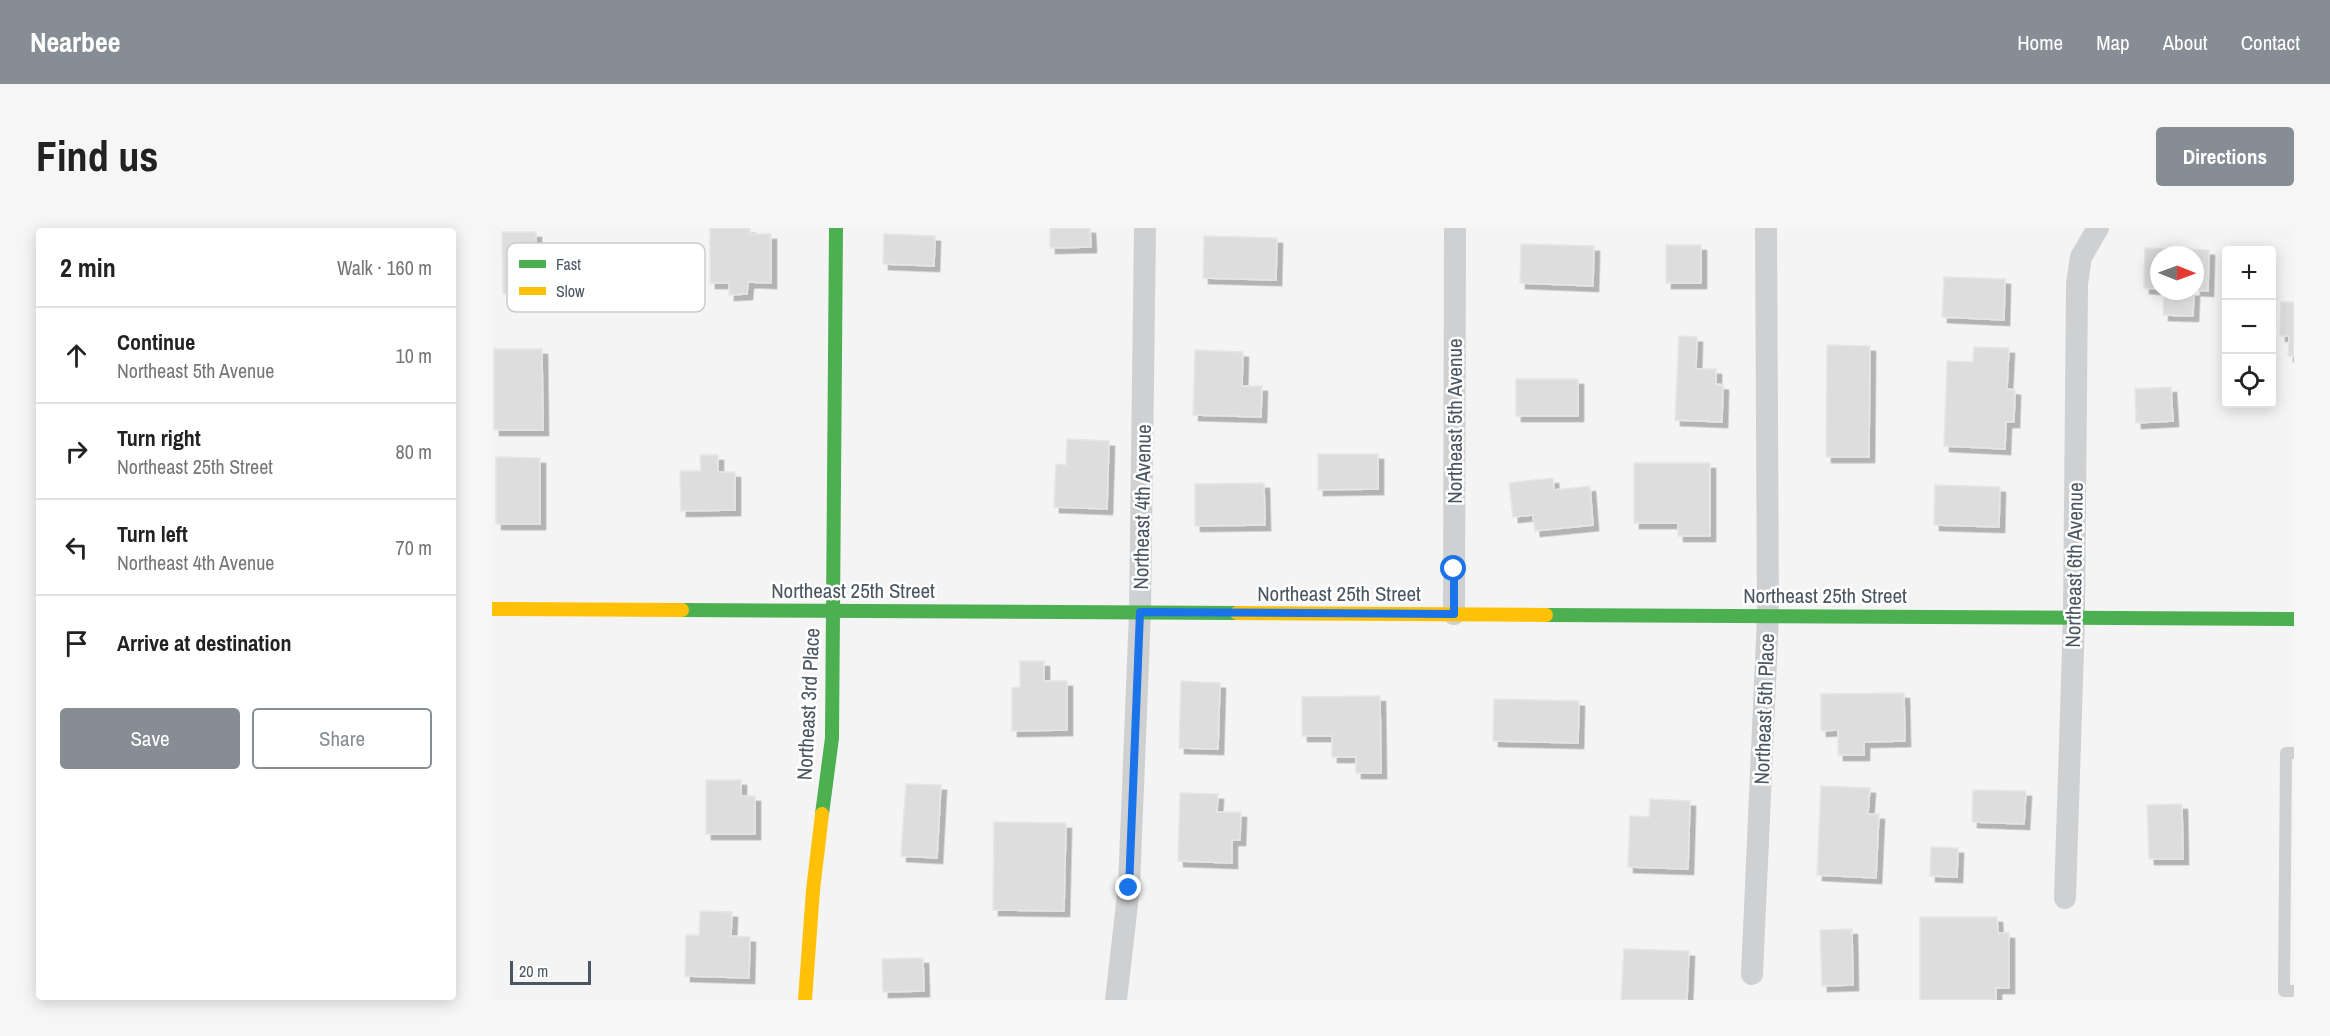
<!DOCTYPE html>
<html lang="en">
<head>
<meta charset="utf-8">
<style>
	body { margin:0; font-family:"Archivo Narrow",sans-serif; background:#f6f6f6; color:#222 }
	.controls { position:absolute; right:18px; top:18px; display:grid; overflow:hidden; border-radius:6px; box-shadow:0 3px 15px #0003 }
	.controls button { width:54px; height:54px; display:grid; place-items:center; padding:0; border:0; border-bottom:2px solid #e0e0e0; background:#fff; color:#222; font:30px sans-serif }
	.compass { position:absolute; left:1658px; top:18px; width:54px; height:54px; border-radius:50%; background:#fff; box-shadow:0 3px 15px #0003; rotate:91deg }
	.scale { position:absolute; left:18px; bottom:15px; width:81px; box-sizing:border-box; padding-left:6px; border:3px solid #4a5661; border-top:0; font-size:16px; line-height:21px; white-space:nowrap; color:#4a5661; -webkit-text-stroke:4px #fff; paint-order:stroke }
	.stop { position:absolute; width:18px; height:18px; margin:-14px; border:4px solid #1a73e8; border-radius:50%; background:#fff }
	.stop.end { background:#1a73e8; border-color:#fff; box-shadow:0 2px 6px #0008 }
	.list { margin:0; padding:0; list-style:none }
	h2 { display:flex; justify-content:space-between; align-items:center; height:78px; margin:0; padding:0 24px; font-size:26px }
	h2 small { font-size:20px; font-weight:400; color:#767676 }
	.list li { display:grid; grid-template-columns:39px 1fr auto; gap:18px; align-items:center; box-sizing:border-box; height:96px; padding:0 24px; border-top:2px solid #e0e0e0 }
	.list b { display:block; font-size:22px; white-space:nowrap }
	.list p { margin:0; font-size:20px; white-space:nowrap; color:#767676 }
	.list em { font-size:20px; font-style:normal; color:#767676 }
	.actions { display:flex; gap:12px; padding:18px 24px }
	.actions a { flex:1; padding:14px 0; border:2px solid #868d94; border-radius:6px; text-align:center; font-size:21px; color:#868d94 }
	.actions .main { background:#868d94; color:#fff }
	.icon { flex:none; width:33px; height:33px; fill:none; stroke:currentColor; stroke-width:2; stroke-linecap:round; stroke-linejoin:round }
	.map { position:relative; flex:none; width:1802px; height:772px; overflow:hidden; border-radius:6px }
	header { display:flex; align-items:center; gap:36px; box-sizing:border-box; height:84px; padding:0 30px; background:#868d94; color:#fff }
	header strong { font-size:28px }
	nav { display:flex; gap:33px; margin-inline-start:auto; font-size:21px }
	.intro { display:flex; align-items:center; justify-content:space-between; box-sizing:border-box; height:144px; padding:0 36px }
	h1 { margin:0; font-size:42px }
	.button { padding:15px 27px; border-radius:6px; background:#868d94; color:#fff; font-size:21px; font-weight:700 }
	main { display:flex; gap:36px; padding:0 36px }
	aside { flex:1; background:#fff; border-radius:6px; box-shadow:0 3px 15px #0003 }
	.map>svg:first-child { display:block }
	.building { fill:#ddddde; stroke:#e5e6e7; stroke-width:1.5; filter:url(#shadow) }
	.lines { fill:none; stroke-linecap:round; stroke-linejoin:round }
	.lane { stroke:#ced0d2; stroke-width:12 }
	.street { stroke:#ced0d2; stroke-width:22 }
	.fast { stroke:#4caf50; stroke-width:14 }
	.slow { stroke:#ffc107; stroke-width:14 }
	.route { stroke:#1a73e8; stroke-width:8 }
	.labels { text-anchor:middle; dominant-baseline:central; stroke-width:5; stroke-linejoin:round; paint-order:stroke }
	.street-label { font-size:21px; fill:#4a5661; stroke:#fff }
	.key { fill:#fff; stroke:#c9ccd0; stroke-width:1.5 }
	.key-label { font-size:16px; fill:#4a5661 }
</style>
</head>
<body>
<header>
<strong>Nearbee</strong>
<nav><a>Home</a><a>Map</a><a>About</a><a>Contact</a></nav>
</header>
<div class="intro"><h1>Find us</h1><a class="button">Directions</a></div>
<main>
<aside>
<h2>2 min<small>Walk · 160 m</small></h2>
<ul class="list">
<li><svg class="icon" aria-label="ahead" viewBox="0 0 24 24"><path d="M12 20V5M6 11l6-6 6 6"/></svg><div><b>Continue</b><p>Northeast 5th Avenue</p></div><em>10 m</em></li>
<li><svg class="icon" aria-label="right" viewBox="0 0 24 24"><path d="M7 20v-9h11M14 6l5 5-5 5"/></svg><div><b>Turn right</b><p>Northeast 25th Street</p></div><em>80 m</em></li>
<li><svg class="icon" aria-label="left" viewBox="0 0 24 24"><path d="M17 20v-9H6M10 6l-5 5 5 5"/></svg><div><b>Turn left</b><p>Northeast 4th Avenue</p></div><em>70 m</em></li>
<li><svg class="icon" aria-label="arrive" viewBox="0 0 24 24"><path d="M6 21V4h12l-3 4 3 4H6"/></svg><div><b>Arrive at destination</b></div></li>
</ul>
<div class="actions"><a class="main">Save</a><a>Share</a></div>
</aside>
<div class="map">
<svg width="1802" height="772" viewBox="0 0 1802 772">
	<defs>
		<filter id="shadow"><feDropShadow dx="5.5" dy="5.5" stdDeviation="0" flood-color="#0004"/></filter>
	</defs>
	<rect width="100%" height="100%" fill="#f4f4f4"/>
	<!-- building -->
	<g class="building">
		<path d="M 218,0 L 258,0 L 258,6 L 279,6 L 279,55 L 256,54 L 255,66 L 237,67 L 237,55 L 218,55 Z"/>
		<path d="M 558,0 L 598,0 L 599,19 L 558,20 Z"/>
		<path d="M 10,4 L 44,4 L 45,66 L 11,66 Z"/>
		<path d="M 392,6 L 443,8 L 442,38 L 391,36 Z"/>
		<path d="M 712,8 L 785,10 L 784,52 L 711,50 Z"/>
		<path d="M 1029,16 L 1102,18 L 1101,58 L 1028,55 Z"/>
		<rect x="1174" y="17" width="35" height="38"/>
		<path d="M 1653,20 L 1717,22 L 1716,63 L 1703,62 L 1703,27 L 1667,27 L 1667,61 L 1652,60 Z"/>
		<path d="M 1452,49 L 1513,51 L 1512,92 L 1450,89 Z"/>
		<path d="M 1672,63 L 1702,63 L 1701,88 L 1671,87 Z"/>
		<path d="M 1789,74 L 1802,74 L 1802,128 L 1796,128 L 1797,108 L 1788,108 Z"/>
		<path d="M 1187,108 L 1205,109 L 1204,141 L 1224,141 L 1224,156 L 1231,157 L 1230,194 L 1183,192 Z"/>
		<path d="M 1335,117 L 1378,118 L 1377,229 L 1334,229 Z"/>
		<path d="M 1482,119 L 1517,120 L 1515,161 L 1523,162 L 1522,194 L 1514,194 L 1513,221 L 1452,218 L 1455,133 L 1481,134 Z"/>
		<path d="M 2,121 L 50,121 L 51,202 L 2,202 Z"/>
		<path d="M 703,122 L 751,124 L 750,158 L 770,158 L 769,189 L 701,187 Z"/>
		<rect x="1024" y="151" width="62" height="37"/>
		<path d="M 1679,159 L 1681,193 L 1644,195 L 1643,161 Z"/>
		<path d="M 575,211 L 617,213 L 615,281 L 562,279 L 564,236 L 574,237 Z"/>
		<path d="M 826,226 L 886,226 L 886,261 L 826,262 Z"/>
		<path d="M 208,227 L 226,227 L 226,244 L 243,244 L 243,282 L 189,283 L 188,243 L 209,243 Z"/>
		<path d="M 4,229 L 48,230 L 48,296 L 4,296 Z"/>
		<path d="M 1142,235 L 1218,235 L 1218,308 L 1186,308 L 1186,295 L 1142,295 Z"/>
		<path d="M 1061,250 L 1062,262 L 1098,258 L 1101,297 L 1043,303 L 1041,287 L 1021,289 L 1017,255 Z"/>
		<path d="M 772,255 L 773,297 L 703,298 L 703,256 Z"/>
		<path d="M 1443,257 L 1508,259 L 1507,299 L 1442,297 Z"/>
		<path d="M 528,433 L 552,433 L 552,453 L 575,453 L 575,502 L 520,503 L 520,460 L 528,459 Z"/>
		<path d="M 689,453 L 728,455 L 726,521 L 687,520 Z"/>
		<path d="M 1412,465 L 1413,513 L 1372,514 L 1372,527 L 1346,527 L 1346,502 L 1329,503 L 1329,466 Z"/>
		<path d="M 888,468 L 889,545 L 864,545 L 864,529 L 840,529 L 840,508 L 810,508 L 810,469 Z"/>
		<path d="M 1002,471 L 1087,473 L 1086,515 L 1001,513 Z"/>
		<path d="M 214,552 L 249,552 L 249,568 L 263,568 L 263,606 L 214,606 Z"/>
		<path d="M 414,556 L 449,557 L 445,630 L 409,628 Z"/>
		<path d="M 1329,558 L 1378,560 L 1376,586 L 1387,586 L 1384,650 L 1325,647 Z"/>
		<path d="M 1481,562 L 1534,563 L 1532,596 L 1480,594 Z"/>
		<path d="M 688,565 L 726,566 L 725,584 L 749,584 L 748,612 L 740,612 L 740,635 L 686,633 Z"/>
		<path d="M 1158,571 L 1198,573 L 1196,641 L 1136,639 L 1138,588 L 1157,589 Z"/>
		<path d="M 1690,576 L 1691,631 L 1657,631 L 1655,577 Z"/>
		<path d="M 502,594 L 574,595 L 572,683 L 501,682 Z"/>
		<path d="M 1439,619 L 1466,620 L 1465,649 L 1438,648 Z"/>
		<path d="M 208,683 L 240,684 L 239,708 L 258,709 L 257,750 L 193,748 L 194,707 L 207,707 Z"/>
		<path d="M 1428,689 L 1505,689 L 1506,705 L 1517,705 L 1517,760 L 1504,760 L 1504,772 L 1428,772 Z"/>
		<path d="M 1360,701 L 1361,757 L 1330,758 L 1328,702 Z"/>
		<path d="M 1132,721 L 1197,723 L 1195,772 L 1129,772 Z"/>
		<path d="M 431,730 L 432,763 L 391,764 L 390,731 Z"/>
	</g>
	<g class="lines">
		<!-- lane -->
		<path class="lane" d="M 1802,525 L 1794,525 L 1792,763 L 1802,763"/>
		<!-- street -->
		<g class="street">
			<path d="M 962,386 L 963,0"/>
			<path d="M 1573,670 L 1582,390 L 1585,56 L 1589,29 L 1606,0"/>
			<path d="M 1260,746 L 1276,388 L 1274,0"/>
			<path d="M 624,772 L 637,659 L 648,384 L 653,0"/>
		</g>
		<!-- fast -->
		<g class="fast">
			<path d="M 190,382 L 745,385"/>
			<path d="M 1054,387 L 1802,391"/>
			<path d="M 330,586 L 340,510 L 344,0"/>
		</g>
		<!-- slow -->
		<g class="slow">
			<path d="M 0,381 L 190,382"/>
			<path d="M 745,385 L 1054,387"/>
			<path d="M 313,772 L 321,662 L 330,586"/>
		</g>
	</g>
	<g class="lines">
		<!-- route -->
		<path class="route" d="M 637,660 L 648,384 L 962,386 L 962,341"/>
	</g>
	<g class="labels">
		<!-- street labels -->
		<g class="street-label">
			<text transform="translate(962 193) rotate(-90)">Northeast 5th Avenue</text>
			<text transform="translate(650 279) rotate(-89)">Northeast 4th Avenue</text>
			<text transform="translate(1582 337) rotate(-89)">Northeast 6th Avenue</text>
			<text x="361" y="362">Northeast 25th Street</text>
			<text x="847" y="365">Northeast 25th Street</text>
			<text x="1333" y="367">Northeast 25th Street</text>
			<text transform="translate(316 476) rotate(-87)">Northeast 3rd Place</text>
			<text transform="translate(1272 481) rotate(-88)">Northeast 5th Place</text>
		</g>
	</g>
	<!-- legend -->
	<rect x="15" y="15" width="198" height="69" rx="9" class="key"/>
	<rect x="27" y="32" width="27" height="8" fill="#4caf50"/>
	<rect x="27" y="59" width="27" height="8" fill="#ffc107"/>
	<g class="key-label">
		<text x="64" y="42">Fast</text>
		<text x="64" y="69">Slow</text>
	</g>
</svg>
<div class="controls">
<button>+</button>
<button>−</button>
<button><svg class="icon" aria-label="locate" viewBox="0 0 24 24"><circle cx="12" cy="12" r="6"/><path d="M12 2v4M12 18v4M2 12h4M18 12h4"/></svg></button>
</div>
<svg class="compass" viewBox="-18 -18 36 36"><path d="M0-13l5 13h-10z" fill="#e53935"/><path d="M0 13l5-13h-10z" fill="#767676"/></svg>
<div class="scale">20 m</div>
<div class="stop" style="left:962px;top:341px"></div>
<div class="stop end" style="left:637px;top:660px"></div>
</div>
</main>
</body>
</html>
